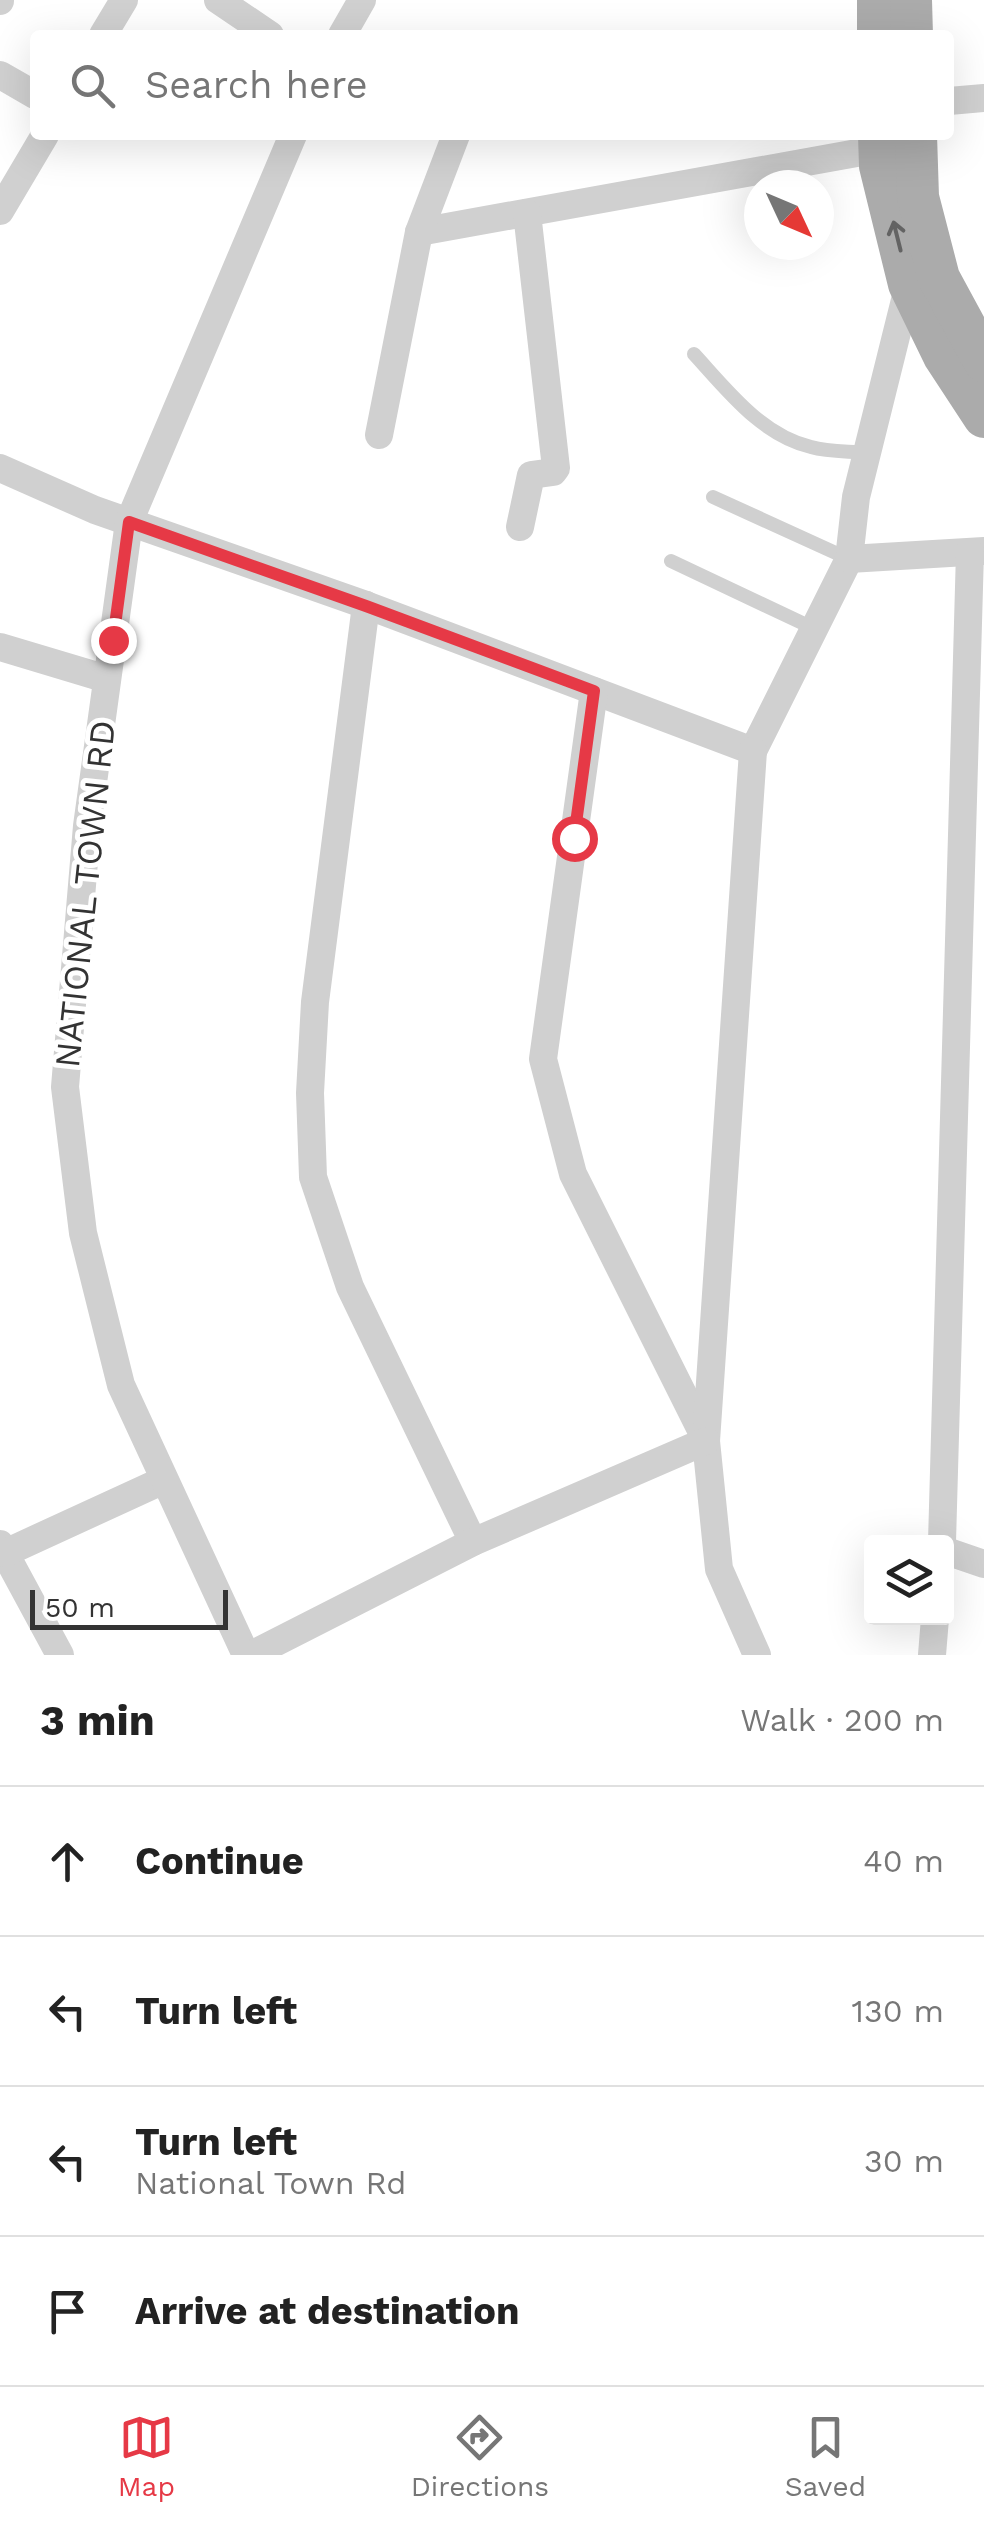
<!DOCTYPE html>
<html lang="en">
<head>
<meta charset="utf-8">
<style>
	body { margin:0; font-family:"Work Sans",sans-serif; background:#f6f6f6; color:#222 }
	.controls { position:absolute; right:30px; bottom:30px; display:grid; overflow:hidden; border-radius:10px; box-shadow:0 10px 40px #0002 }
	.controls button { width:90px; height:90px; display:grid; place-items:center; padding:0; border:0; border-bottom:2px solid #e0e0e0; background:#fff; color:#222; font:50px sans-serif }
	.compass { position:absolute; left:744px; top:170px; width:90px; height:90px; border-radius:50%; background:#fff; box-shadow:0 10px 40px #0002; rotate:134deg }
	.scale { position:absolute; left:30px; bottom:25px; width:198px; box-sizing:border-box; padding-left:10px; border:5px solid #333; border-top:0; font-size:28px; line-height:35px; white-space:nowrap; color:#333; -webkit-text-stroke:8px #fff; paint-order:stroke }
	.stop { position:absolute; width:30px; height:30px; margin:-22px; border:8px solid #e63946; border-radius:50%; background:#fff }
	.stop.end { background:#e63946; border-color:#fff; box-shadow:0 2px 10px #0008 }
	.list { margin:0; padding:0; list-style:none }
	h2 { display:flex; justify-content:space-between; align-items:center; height:130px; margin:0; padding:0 40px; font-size:42px }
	h2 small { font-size:32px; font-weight:400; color:#767676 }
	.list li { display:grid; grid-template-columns:65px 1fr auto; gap:30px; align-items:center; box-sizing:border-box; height:150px; padding:0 40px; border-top:2px solid #e0e0e0 }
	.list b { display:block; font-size:38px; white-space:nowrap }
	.list p { margin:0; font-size:32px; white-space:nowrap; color:#767676 }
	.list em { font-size:32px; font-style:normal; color:#767676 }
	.icon { flex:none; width:55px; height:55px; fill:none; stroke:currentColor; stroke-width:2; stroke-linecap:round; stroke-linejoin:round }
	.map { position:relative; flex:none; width:984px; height:1655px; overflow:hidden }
	.search { position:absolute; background:#fff; box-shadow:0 10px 40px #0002; left:30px; right:30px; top:30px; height:110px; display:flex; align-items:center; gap:25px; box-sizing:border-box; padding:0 35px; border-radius:10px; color:#767676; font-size:38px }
	.sheet { height:730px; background:#fff }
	nav { display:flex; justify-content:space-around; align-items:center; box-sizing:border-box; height:140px; border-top:2px solid #e0e0e0; background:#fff; font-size:28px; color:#767676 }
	nav a { display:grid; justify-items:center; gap:5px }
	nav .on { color:#e63946 }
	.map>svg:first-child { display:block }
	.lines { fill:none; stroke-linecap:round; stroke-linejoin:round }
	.service { stroke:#d0d0d0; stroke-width:14 }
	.minor { stroke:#d0d0d0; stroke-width:28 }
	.primary { stroke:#ababab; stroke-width:42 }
	.oneway { stroke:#636363 }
	.route { stroke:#e63946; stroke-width:12 }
	.labels { text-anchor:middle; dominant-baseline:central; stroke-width:10; stroke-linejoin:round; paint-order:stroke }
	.street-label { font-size:35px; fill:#333; stroke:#fff }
</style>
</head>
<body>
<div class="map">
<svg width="984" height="1655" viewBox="0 0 984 1655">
	<rect width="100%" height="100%" fill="#fff"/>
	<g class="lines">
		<!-- service -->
		<g class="service">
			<path d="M 694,354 C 727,390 761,435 811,447 C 829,452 849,451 867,453"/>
			<path d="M 713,497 L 849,559"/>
			<path d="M 671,561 L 815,629"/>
		</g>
		<!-- minor -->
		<g class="minor">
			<path d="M 218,0 L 270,35"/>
			<path d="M 0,1 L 0,0"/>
			<path d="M 103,35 L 124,0"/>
			<path d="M 342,35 L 362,0"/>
			<path d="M 0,75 L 35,95"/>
			<path d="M 949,101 L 984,98"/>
			<path d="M 0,211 L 45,135"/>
			<path d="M 419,232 L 879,149"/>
			<path d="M 379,435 L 419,232 L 456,135"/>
			<path d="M 0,468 L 95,510 L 366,605 L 753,751 L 849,559 L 856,497 L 909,284"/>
			<path d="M 520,527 L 531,475 L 553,472 L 556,468 L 527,213"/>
			<path d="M 849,559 L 984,551"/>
			<path d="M 366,605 L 315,1002 L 310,1093 L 313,1177 L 350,1287 L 473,1542"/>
			<path d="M 0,647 L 107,679"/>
			<path d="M 594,691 L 543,1059 L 573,1174 L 706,1440"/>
			<path d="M 753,751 L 706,1441 L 719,1569 L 757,1655"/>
			<path d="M 942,1542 L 970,552"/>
			<path d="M 0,1544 L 60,1655"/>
			<path d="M 946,1551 L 984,1564"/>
			<path d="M 5,1553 L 164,1480"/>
			<path d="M 246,1655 L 121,1385 L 83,1233 L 65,1087 L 87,826 L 129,522 L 293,135"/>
			<path d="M 251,1655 L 473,1542 L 706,1441"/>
			<path d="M 932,1655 L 935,1618"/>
		</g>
		<!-- primary -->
		<g class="primary">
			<path d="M 878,0 L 878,35"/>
			<path d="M 911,0 L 912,35"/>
			<path d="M 879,135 L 880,166 L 909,284 L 944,356 L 984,417"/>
			<path d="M 916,135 L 918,197 L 939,278 L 984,361"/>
		</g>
	</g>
	<!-- one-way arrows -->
	<defs><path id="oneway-shaft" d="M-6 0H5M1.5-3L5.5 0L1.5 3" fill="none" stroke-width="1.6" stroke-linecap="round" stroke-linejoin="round" transform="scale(2.5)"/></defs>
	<use class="oneway" href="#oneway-shaft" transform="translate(897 236) rotate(-104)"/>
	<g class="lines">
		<!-- route -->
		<path class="route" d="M 113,640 L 129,522 L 366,606 L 594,691 L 574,838"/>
	</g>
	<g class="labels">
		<!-- street labels -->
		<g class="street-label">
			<text transform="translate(85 894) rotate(-84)">NATIONAL TOWN RD</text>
		</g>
	</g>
</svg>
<div class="controls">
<button><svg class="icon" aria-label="layers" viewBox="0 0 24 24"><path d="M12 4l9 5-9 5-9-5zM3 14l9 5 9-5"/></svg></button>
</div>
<svg class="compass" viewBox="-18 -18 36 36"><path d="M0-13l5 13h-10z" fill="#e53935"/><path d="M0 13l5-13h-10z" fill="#767676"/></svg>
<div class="scale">50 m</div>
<div class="stop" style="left:574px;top:838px"></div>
<div class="stop end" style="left:113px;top:640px"></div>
<div class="search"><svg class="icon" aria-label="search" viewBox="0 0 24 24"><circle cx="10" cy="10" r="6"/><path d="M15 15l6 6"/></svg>Search here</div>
</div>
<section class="sheet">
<h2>3 min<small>Walk · 200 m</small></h2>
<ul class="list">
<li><svg class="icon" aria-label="ahead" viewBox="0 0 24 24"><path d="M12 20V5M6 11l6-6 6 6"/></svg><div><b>Continue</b></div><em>40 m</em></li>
<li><svg class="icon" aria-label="left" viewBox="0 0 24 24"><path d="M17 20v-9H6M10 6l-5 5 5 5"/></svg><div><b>Turn left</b></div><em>130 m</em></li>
<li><svg class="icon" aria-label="left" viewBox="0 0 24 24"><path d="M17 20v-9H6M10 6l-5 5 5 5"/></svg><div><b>Turn left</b><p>National Town Rd</p></div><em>30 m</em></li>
<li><svg class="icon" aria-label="arrive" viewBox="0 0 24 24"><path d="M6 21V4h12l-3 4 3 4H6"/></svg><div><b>Arrive at destination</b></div></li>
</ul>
</section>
<nav>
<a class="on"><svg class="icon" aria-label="map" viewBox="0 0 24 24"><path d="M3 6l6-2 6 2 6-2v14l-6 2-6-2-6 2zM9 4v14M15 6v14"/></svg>Map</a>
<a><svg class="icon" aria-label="directions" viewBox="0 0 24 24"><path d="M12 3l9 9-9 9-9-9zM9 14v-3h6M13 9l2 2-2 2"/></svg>Directions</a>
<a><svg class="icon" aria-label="saved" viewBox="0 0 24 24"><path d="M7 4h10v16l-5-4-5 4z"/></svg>Saved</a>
</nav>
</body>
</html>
